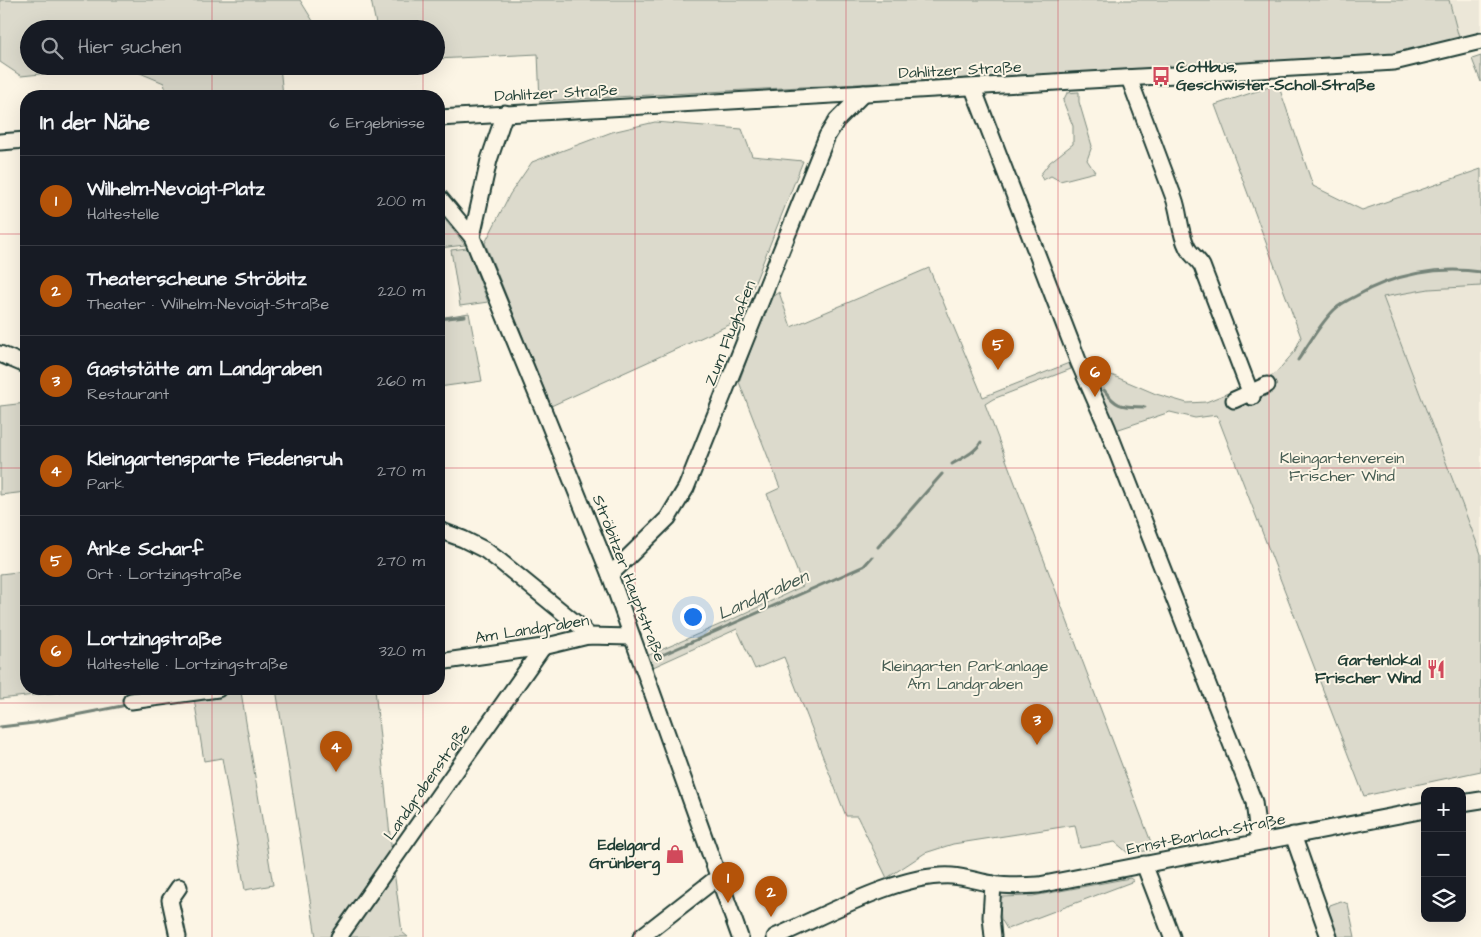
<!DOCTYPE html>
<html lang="de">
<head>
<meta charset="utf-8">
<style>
	body { margin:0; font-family:"Architects Daughter",sans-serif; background:#242831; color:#f1f3f6 }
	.controls { position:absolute; right:15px; bottom:15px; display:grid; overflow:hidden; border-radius:10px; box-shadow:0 5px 20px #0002 }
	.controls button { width:45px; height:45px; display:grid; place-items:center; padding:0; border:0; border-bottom:1px solid #363941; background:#171b24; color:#f1f3f6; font:25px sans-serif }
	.you { position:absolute; left:692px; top:616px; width:18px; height:18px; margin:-12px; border:4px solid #fff; border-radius:50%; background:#1a73e8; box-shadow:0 0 0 8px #1a73e833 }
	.badge { display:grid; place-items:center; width:32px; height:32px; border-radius:50%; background:#b45309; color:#fff; font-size:16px; font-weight:700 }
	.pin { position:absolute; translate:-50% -41px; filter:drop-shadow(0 1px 2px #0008) }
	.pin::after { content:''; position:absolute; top:26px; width:18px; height:15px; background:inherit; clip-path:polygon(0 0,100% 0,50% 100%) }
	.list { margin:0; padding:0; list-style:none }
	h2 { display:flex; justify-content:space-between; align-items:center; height:65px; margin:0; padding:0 20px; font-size:21px }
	h2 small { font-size:16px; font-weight:400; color:#9ea1a6 }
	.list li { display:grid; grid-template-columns:32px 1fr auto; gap:15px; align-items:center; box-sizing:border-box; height:90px; padding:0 20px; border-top:1px solid #363941 }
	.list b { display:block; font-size:19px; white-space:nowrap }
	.list p { margin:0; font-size:16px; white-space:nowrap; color:#9ea1a6 }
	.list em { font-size:16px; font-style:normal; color:#9ea1a6 }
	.icon { flex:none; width:28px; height:28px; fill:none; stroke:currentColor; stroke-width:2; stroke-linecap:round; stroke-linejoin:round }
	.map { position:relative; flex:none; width:1481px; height:937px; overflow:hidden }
	.search { position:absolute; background:#171b24; box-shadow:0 5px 20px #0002; left:20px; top:20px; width:425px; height:55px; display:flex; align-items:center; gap:12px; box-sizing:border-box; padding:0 18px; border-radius:28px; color:#9ea1a6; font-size:19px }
	.panel { position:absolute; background:#171b24; box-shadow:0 5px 20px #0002; left:20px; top:90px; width:425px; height:605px; border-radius:20px }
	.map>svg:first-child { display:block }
	.built { fill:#ece7d8 }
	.green { fill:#dcdacc; stroke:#7e8c80 }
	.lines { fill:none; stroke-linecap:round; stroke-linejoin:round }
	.stream { stroke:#758479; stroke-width:3 }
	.minor-casing { stroke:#1f3d34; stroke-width:19 }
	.minor { stroke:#fcf5e5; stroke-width:15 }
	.grid { fill:none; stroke:#d1495b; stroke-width:1; stroke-opacity:0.55 }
	.labels { text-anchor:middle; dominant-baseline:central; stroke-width:4; stroke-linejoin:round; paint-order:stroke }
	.poi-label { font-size:16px; font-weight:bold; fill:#1f3d34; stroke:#fcf5e5; text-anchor:end }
	.street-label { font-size:16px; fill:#1f3d34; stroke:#fcf5e5 }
	.park-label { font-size:16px; fill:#455c52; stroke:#fcf5e5 }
	.water-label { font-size:18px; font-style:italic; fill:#435a51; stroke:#fcf5e5 }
</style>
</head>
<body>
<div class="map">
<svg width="1481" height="937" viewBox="0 0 1481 937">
	<rect width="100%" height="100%" fill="#fcf5e5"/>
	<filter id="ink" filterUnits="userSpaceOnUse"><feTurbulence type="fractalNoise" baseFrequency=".02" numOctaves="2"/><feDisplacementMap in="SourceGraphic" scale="10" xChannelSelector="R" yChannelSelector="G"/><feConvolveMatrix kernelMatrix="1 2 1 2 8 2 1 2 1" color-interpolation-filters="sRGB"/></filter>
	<g filter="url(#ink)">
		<!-- built -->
		<g class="built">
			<path d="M 1449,0 L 1481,0 L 1481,33 L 1459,38 Z"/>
			<path d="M 1471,286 L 1481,286 L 1481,554 L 1383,297 L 1429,289 Z"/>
		</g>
		<!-- green -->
		<g class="green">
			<path d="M 0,0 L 300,0 L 318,29 L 29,29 L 29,66 L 119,66 L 21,76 L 0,62 Z"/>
			<path d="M 371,0 L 1449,0 L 1459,38 L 1392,54 L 1360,57 L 540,101 L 538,54 L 436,59 L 436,29 L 377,29 Z"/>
			<path d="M 1481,56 L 1481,82 L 1472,59 Z"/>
			<path d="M 123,66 L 280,66 L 283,96 L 167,96 L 164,83 Z"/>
			<path d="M 1278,84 L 1313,186 L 1362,210 L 1481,169 L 1481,286 L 1429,289 L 1383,297 L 1481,554 L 1481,771 L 1364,796 L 1217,415 L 1195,418 L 1170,412 L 1116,430 L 1088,365 L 1156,394 L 1187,403 L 1206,402 L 1275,374 L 1295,351 L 1301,337 L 1215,105 Z"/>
			<path d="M 1079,92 L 1079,102 L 1092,146 L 1087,160 L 1095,172 L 1060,181 L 1051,176 L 1043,180 L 1040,175 L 1050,162 L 1073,144 L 1073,126 L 1063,101 L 1067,93 Z"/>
			<path d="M 655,122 L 742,129 L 752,156 L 803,161 L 740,320 L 551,406 L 485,243 L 510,194 L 532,162 L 612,132 Z"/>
			<path d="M 439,212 L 465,245 L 439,248 Z"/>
			<path d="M 467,248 L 488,302 L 460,306 L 451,250 Z"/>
			<path d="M 929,268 L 983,397 L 1069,363 L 1071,369 L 993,399 L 985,404 L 1154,850 L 1128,853 L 1115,842 L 1080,848 L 1075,825 L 953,844 L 925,853 L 887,878 L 857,816 L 846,816 L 784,657 L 755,669 L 737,629 L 651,668 L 647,656 L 733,619 L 803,586 L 767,494 L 780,488 L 739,382 L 769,299 L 779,292 L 791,327 Z"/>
			<path d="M 469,313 L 482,381 L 439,387 L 439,318 Z"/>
			<path d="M 26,403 L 26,492 L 0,495 L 0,406 Z"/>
			<path d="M 26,571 L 26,689 L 60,689 L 61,692 L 0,699 L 0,574 Z"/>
			<path d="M 276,689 L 375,689 L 392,855 L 339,937 L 316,937 Z"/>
			<path d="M 241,692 L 273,885 L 245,890 L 222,758 L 204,761 L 194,698 Z"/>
			<path d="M 394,871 L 402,932 L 408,937 L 343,937 Z"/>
			<path d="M 1130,878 L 1134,881 L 1007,929 L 1001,919 L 999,897 L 1033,896 Z"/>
			<path d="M 1341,901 L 1348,904 L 1355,937 L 1338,937 L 1328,911 L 1330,905 Z"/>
		</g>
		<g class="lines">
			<!-- stream -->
			<g class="stream">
				<path d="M 439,319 L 465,316"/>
				<path d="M 1298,360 C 1309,344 1319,325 1334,310 C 1340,304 1348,300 1356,296 C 1394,274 1438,266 1481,272"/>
				<path d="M 1104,390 C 1118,409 1123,406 1145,407"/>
				<path d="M 952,464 C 962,458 976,452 981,442"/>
				<path d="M 878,547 L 942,474"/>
				<path d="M 662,655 L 864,566 L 872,557"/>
				<path d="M 0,727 L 34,723 L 122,706"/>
			</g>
			<!-- minor casing -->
			<g class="minor-casing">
				<g id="minor">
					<path d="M 1129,78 L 1174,198 C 1180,214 1179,231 1187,247 C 1190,254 1198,259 1202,266 L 1252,397"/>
					<path d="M 973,88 L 1079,363 L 1107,427 L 1254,802 L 1259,841"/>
					<path d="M 439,118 L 1363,64 L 1394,62 L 1481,41"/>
					<path d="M 0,142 L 26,140"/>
					<path d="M 439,197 L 472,237 L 545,414 L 610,575 L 740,937"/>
					<path d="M 472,237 L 489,160 L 505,113"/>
					<path d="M 0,354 L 26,365"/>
					<path d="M 1234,400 L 1267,385"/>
					<path d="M 439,530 L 463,539 L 485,550 L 501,562 L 582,628 L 588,636"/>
					<path d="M 610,575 L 668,518 L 686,488 L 827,136 L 837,120 L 864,93"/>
					<path d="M 439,662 L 543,647 L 588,636 L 632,637"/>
					<path d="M 131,701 L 218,689"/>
					<path d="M 1462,803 L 1481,800"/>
					<path d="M 1293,835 L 1329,937"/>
					<path d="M 1144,864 L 1172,937"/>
					<path d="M 993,884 L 991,917 L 993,937"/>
					<path d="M 178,937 L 170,900 L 179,887"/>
					<path d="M 339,937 L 543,647"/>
					<path d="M 641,937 L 718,877"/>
					<path d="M 775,937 C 824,916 899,873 952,876 C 966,877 980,882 993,884 C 1009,887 1024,886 1039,885 L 1425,810"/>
				</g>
			</g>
			<!-- minor -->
			<use href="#minor" class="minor"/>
		</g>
	</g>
	<!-- grid -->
	<path class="grid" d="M 212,0 L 212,29M 423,0 L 423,29M 635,0 L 635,937M 846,0 L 846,937M 1058,0 L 1058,937M 1269,0 L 1269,937M 212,66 L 212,96M 423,66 L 423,96M 0,234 L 26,234M 439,234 L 1481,234M 0,468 L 26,468M 439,468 L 1481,468M 212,689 L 212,937M 423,689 L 423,937M 0,703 L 1481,703"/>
	<!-- icons -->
	<defs>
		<g id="bus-bare" transform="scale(1.5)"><path d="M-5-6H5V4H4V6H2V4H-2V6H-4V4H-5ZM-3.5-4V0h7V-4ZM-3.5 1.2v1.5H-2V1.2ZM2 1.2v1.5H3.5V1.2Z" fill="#d1495b" stroke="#fcf5e5" stroke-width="2.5" paint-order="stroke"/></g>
		<g id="restaurant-bare" transform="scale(1.5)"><path d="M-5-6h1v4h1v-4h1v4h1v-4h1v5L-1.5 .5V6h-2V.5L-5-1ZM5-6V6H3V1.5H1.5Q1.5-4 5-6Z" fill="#d1495b" stroke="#fcf5e5" stroke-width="2.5" paint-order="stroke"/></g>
		<g id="shop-bare" transform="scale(1.5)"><path d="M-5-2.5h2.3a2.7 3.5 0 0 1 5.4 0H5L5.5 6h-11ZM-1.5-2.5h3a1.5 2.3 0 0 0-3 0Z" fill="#d1495b" stroke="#fcf5e5" stroke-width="2.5" paint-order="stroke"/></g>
	</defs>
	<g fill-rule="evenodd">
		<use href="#bus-bare" x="1161" y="76"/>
		<use href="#restaurant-bare" x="1436" y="669"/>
		<use href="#shop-bare" x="675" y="854"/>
	</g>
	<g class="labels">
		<!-- poi labels -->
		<g class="poi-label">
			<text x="1176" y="67" text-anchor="start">Cottbus,<tspan x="1176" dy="18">Geschwister-Scholl-Straße</tspan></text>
			<text x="1421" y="660">Gartenlokal<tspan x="1421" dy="18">Frischer Wind</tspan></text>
			<text x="660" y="845">Edelgard<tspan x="660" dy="18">Grünberg</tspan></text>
		</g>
		<!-- street labels -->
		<g class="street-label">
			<text transform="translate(960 70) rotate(-3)">Dahlitzer Straße</text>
			<text transform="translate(556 93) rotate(-3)">Dahlitzer Straße</text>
			<text transform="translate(730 333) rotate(-68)">Zum Flughafen</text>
			<text transform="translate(629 578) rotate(69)">Ströbitzer Hauptstraße</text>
			<text transform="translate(532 629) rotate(-9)">Am Landgraben</text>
			<text transform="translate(427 782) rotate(-55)">Landgrabenstraße</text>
			<text transform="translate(1206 834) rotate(-11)">Ernst-Barlach-Straße</text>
		</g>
		<!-- park labels -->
		<g class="park-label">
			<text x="1342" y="458">Kleingartenverein<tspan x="1342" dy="18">Frischer Wind</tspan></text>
			<text x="965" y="666">Kleingarten Parkanlage<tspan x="965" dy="18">Am Landgraben</tspan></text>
		</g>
		<!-- water labels -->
		<g class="water-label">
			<text transform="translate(763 595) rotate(-24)">Landgraben</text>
		</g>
	</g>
</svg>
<div class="controls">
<button>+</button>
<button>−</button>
<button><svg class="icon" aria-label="layers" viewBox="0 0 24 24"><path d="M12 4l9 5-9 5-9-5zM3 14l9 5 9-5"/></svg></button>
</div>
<div class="you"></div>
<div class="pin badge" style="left:728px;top:903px">1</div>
<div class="pin badge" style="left:771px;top:917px">2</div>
<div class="pin badge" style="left:1037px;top:745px">3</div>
<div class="pin badge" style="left:336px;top:772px">4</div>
<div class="pin badge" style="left:998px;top:370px">5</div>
<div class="pin badge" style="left:1095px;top:397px">6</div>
<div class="search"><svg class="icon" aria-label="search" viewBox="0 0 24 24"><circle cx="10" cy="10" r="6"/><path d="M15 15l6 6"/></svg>Hier suchen</div>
<section class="panel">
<h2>In der Nähe<small>6 Ergebnisse</small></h2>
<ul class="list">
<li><span class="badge">1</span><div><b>Wilhelm-Nevoigt-Platz</b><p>Haltestelle</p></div><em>200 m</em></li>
<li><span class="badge">2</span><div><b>Theaterscheune Ströbitz</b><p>Theater · Wilhelm-Nevoigt-Straße</p></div><em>220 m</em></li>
<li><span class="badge">3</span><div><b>Gaststätte am Landgraben</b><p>Restaurant</p></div><em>260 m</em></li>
<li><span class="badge">4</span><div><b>Kleingartensparte Fiedensruh</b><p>Park</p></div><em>270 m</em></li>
<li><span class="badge">5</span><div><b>Anke Scharf</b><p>Ort · Lortzingstraße</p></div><em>270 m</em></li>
<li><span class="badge">6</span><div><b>Lortzingstraße</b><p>Haltestelle · Lortzingstraße</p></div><em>320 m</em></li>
</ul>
</section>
</div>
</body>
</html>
